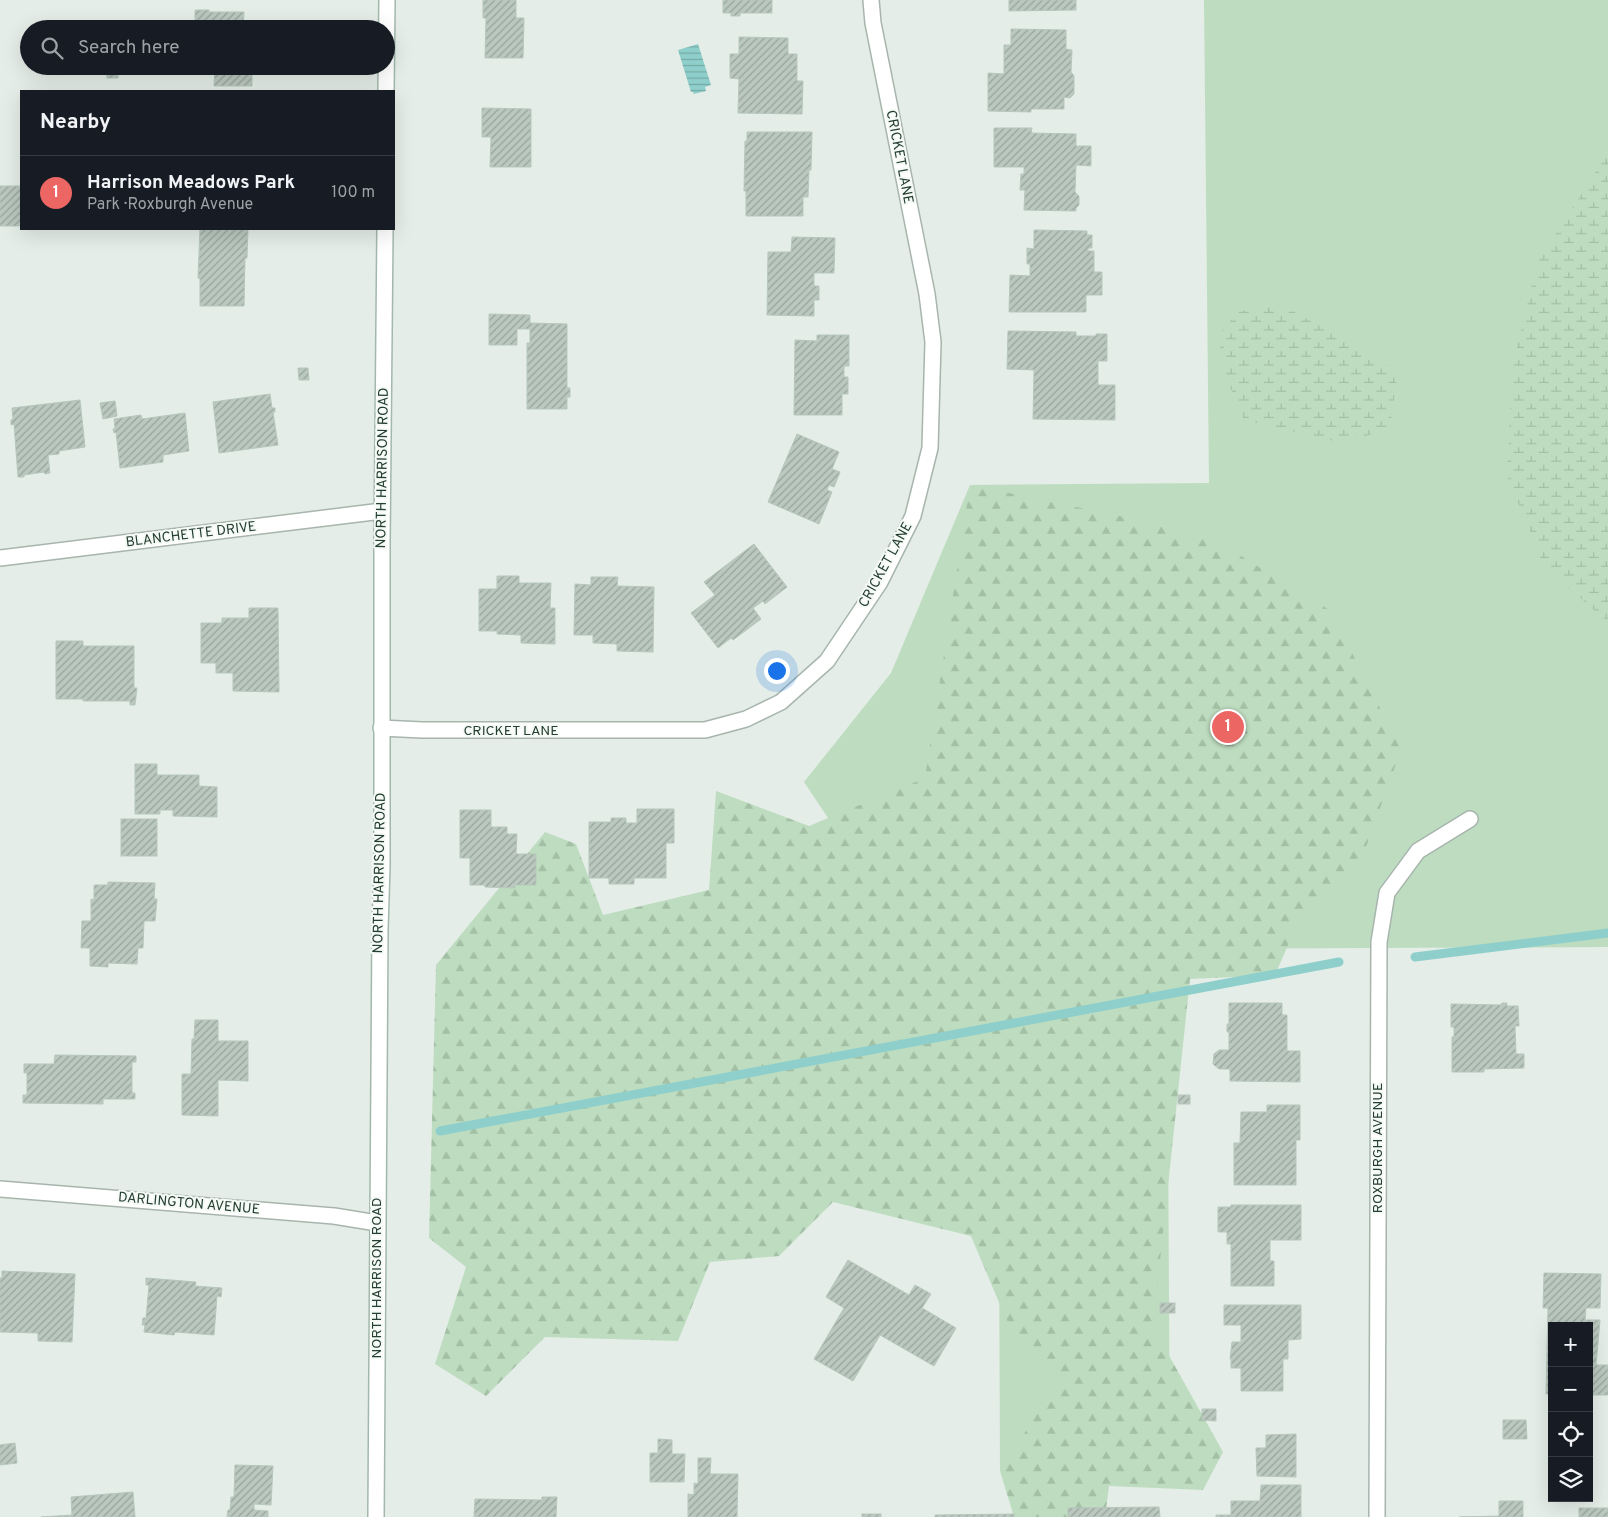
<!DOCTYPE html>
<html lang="en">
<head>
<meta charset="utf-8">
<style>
	body { margin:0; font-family:Overpass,sans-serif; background:#20242c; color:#f1f3f6 }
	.controls { position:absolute; right:15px; bottom:15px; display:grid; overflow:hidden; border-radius:0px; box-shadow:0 5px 20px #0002 }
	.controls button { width:45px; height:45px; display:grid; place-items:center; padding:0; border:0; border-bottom:1px solid #363941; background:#171b24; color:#f1f3f6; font:25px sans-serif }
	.you { position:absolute; left:776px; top:670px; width:18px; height:18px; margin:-12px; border:4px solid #fff; border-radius:50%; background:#1a73e8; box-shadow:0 0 0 8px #1a73e833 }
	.badge { display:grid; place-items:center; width:32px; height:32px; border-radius:50%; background:#ec6763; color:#fff; font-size:16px; font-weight:700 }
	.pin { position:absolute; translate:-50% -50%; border:2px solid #fff; box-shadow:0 1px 5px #0006 }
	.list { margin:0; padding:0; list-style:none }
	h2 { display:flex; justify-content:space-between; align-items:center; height:65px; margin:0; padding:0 20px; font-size:21px }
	h2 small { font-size:16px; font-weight:400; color:#9ea1a6 }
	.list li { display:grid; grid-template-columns:32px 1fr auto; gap:15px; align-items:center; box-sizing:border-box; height:75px; padding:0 20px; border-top:1px solid #363941 }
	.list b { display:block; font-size:19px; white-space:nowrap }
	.list p { margin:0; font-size:16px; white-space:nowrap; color:#9ea1a6 }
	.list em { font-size:16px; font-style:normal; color:#9ea1a6 }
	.icon { flex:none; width:28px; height:28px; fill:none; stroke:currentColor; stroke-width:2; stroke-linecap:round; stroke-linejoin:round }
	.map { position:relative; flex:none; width:1608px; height:1517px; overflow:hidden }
	.search { position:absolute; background:#171b24; box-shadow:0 5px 20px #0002; left:20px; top:20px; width:375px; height:55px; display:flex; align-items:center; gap:12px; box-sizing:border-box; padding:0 18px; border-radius:28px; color:#9ea1a6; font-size:19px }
	.panel { position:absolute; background:#171b24; box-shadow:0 5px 20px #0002; left:20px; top:90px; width:375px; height:140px; border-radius:0px }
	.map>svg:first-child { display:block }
	.green { fill:#beddc0 }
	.forest { fill:url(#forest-firs) }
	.wetland { fill:url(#wetland-marsh) }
	.water { fill:url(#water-rules) }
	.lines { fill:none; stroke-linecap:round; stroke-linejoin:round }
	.stream { stroke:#8fcfcb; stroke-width:9 }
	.building { fill:url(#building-hatch); stroke:#b7c7bd }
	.street-casing { stroke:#a7b5ad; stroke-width:18 }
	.secondary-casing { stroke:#a3b8ac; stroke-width:18 }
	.street { stroke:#fff; stroke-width:15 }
	.secondary { stroke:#fff; stroke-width:15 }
	.labels { text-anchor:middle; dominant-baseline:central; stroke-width:4; stroke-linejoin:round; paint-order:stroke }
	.street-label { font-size:14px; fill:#243e31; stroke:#f5faf6 }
</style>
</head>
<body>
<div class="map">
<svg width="1608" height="1517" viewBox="0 0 1608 1517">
	<defs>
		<pattern id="forest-firs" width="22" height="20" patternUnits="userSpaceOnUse" patternTransform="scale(1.25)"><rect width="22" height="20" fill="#beddc0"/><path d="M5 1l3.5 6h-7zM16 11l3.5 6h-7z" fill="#a3bfa5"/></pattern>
		<pattern id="wetland-marsh" width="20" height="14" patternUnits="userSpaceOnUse" patternTransform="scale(1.25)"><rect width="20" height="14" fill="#beddc0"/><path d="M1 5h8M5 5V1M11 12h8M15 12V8" fill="none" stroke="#a3bfa5"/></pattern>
		<pattern id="water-rules" width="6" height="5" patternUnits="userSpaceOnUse" patternTransform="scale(1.25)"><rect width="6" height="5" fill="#8fcfcb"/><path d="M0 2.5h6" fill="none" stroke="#75a9a5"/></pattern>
		<pattern id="building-hatch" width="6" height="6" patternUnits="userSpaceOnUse" patternTransform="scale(1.25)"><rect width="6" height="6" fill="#bac8bf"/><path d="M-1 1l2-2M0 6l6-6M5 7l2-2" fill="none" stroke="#97a49c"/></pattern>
	</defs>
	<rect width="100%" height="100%" fill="#e4ede7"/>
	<!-- green -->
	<path class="green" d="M 1204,0 L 1608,0 L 1608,947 L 1167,949 L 1170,1470 L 1000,1471 L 998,994 L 945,993 L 804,782 L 891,673 L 970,485 L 1209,483 Z"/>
	<!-- forest -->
	<path class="forest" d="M 970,485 L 1134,519 L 1223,545 L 1331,611 L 1401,750 L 1357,872 L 1302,913 L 1275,975 L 1190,979 L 1153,1327 L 1223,1452 L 1203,1490 L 1109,1486 L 1105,1517 L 1014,1517 L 1000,1471 L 1057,1383 L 1006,1319 L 971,1236 L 833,1202 L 779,1256 L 710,1262 L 678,1341 L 545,1337 L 486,1396 L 435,1364 L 466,1267 L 429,1238 L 436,965 L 545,832 L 576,844 L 603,915 L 709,890 L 716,791 L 809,826 L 925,778 Z"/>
	<!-- wetland -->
	<g class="wetland">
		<path d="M 1608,153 L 1608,619 L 1604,619 L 1544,566 L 1507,476 L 1512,369 L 1537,263 Z"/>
		<path d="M 1282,305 L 1398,370 L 1390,429 L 1342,443 L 1244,420 L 1226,377 L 1218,336 L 1239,311 Z"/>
	</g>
	<!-- water -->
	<path class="water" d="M 698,44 L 711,85 L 705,87 L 706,91 L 694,94 L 693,92 L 691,92 L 678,50 Z"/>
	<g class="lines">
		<!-- stream -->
		<g class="stream">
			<path d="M 1415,957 L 1608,933"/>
			<path d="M 440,1131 L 1339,962"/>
		</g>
	</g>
	<!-- building -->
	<g class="building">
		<path d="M 483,0 L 516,0 L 516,18 L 524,18 L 523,58 L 485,58 L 486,18 L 483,18 Z"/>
		<path d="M 723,0 L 772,0 L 772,13 L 740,13 L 740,16 L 731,16 L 731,13 L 723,13 Z"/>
		<path d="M 1009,0 L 1076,0 L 1076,10 L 1009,11 Z"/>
		<path d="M 195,10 L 209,10 L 209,12 L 244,12 L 243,29 L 192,29 L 192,26 L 195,26 Z"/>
		<path d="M 1011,29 L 1066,30 L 1066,49 L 1072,50 L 1071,72 L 1074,76 L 1074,94 L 1070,98 L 1064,97 L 1064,109 L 1031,109 L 1031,112 L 988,111 L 988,73 L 1004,74 L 1004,45 L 1011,45 Z"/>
		<path d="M 739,37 L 788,38 L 788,54 L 797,54 L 797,81 L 803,81 L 802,114 L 738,113 L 739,79 L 730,78 L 730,54 L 739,54 Z"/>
		<path d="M 106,66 L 118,66 L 118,78 L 107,78 Z"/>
		<path d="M 215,66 L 252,66 L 252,86 L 214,86 Z"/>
		<path d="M 482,108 L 531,109 L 531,167 L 490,167 L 491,137 L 482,137 Z"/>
		<path d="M 994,128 L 1032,128 L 1031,133 L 1076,134 L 1076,146 L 1091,146 L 1091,166 L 1076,165 L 1075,192 L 1079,196 L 1079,205 L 1076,208 L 1076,211 L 1024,210 L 1025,190 L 1020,190 L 1021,174 L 1024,174 L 1024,167 L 994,167 Z"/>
		<path d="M 747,132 L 812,132 L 811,170 L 809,170 L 808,197 L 803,197 L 803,216 L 746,216 L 746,191 L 744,191 L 745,141 L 747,141 Z"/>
		<rect x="0" y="186" width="21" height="40"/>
		<path d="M 200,229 L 248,229 L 247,258 L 245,258 L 244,306 L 200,306 L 200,279 L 198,278 Z"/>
		<path d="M 1034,230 L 1087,231 L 1087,235 L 1092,235 L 1092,248 L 1088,248 L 1088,251 L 1094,251 L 1094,272 L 1102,272 L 1102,295 L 1086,295 L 1086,312 L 1009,312 L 1010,275 L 1030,276 L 1030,264 L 1027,264 L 1027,248 L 1034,249 Z"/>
		<path d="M 792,237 L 835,238 L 834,273 L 814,273 L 814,286 L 819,286 L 819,300 L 814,300 L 814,316 L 767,315 L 768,252 L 791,252 Z"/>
		<path d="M 489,314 L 530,315 L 530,323 L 567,324 L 567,388 L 570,388 L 570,397 L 567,397 L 567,409 L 527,409 L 527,343 L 530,343 L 530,329 L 517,329 L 517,345 L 489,345 Z"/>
		<path d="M 1008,331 L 1076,332 L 1076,336 L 1096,336 L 1096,334 L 1107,334 L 1107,361 L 1098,361 L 1098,385 L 1115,385 L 1115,420 L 1033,419 L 1034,370 L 1007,369 Z"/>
		<path d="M 817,335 L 849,335 L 849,366 L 844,366 L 844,377 L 848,377 L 848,394 L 842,394 L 842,415 L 794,415 L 795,340 L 817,341 Z"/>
		<path d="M 298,368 L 308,368 L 309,380 L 299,380 Z"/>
		<path d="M 270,394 L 272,408 L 275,408 L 275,412 L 273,412 L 278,445 L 219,453 L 213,402 Z"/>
		<path d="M 80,400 L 85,447 L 59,451 L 59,454 L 48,455 L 50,473 L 45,474 L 44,472 L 24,475 L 24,477 L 18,477 L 14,424 L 11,425 L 11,420 L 13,419 L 12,408 Z"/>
		<path d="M 115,401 L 117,416 L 103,419 L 100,403 Z"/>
		<path d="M 185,413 L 189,451 L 163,455 L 163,462 L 120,468 L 116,432 L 114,433 L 113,429 L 115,428 L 114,419 L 141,415 L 142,419 Z"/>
		<path d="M 797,434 L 839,452 L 832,469 L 840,472 L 834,487 L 829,485 L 827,490 L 832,492 L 819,524 L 768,502 Z"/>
		<path d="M 754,544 L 787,587 L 765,604 L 763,601 L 753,608 L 761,619 L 733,640 L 731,638 L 718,648 L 691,613 L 715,595 L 704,582 Z"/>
		<path d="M 497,576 L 519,576 L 519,583 L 551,583 L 550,608 L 555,608 L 555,644 L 521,643 L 521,635 L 497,634 L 497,631 L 479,631 L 479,589 L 497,589 Z"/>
		<path d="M 591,577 L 618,577 L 617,586 L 654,587 L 653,652 L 617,651 L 617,644 L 593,643 L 593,635 L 574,635 L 575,584 L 591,585 Z"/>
		<path d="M 249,608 L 278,608 L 279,692 L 233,691 L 233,673 L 216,673 L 216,663 L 201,663 L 201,623 L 222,623 L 222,618 L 249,618 Z"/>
		<path d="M 56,641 L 83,641 L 83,646 L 134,646 L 134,688 L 137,688 L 135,705 L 130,705 L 130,701 L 83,701 L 83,699 L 56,699 Z"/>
		<path d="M 135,764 L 157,764 L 157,775 L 199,775 L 199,786 L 217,787 L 217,817 L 173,816 L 173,810 L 160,810 L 160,814 L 135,814 Z"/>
		<path d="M 637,809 L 674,809 L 674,843 L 666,843 L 666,878 L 634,878 L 634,884 L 609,884 L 609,878 L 589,878 L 589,822 L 611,822 L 611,818 L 626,818 L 626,823 L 637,823 Z"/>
		<path d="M 460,810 L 491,810 L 491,827 L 507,827 L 507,834 L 517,834 L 516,854 L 536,854 L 536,885 L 515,885 L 515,888 L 485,887 L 485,885 L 470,885 L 470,858 L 460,858 Z"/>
		<rect x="121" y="819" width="36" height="37"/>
		<path d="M 108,882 L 155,883 L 154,899 L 157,899 L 155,921 L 144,921 L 143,948 L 138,948 L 137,964 L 108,963 L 108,967 L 90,966 L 90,948 L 81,948 L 82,921 L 91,921 L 91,899 L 94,900 L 94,885 L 108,885 Z"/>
		<path d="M 1229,1003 L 1282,1003 L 1282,1015 L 1287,1015 L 1287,1051 L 1300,1051 L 1300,1082 L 1230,1081 L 1230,1069 L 1219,1069 L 1213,1064 L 1214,1054 L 1219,1050 L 1229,1050 L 1229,1032 L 1227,1032 L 1227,1024 L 1229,1024 Z"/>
		<path d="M 1502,1003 L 1507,1003 L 1507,1006 L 1518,1006 L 1519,1026 L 1515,1026 L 1516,1054 L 1524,1054 L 1524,1068 L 1484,1069 L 1484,1072 L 1452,1072 L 1452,1037 L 1454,1037 L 1454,1027 L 1451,1027 L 1451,1004 L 1501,1005 Z"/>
		<path d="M 195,1020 L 218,1020 L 218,1041 L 248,1041 L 248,1081 L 218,1080 L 218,1116 L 182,1115 L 182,1074 L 191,1074 L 192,1039 L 194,1039 Z"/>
		<path d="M 55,1055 L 136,1056 L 136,1062 L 132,1062 L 132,1093 L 135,1093 L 135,1099 L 103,1099 L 103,1104 L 23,1103 L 23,1095 L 27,1095 L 27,1073 L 24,1073 L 24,1064 L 54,1064 Z"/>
		<rect x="1178" y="1095" width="12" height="9"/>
		<path d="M 1267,1105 L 1300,1105 L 1300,1140 L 1296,1140 L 1296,1185 L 1234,1185 L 1234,1143 L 1240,1143 L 1241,1112 L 1267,1112 Z"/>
		<path d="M 1231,1205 L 1301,1205 L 1301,1240 L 1270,1240 L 1270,1261 L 1274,1261 L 1274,1286 L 1231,1286 L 1231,1244 L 1227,1244 L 1227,1232 L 1218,1232 L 1218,1207 L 1231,1207 Z"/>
		<path d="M 848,1260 L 909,1295 L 915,1285 L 931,1294 L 922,1308 L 956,1328 L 934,1366 L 880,1335 L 853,1381 L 814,1359 L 844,1308 L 826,1297 Z"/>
		<path d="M 2,1271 L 75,1274 L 72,1342 L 38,1341 L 38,1333 L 0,1332 L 0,1278 L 2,1278 Z"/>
		<path d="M 1544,1273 L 1601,1274 L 1600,1308 L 1586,1308 L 1585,1320 L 1600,1320 L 1596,1365 L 1608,1365 L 1608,1395 L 1589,1395 L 1589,1326 L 1552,1326 L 1552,1394 L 1546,1394 L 1548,1308 L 1543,1308 Z"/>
		<path d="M 146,1278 L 196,1282 L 195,1286 L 222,1288 L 221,1297 L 217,1296 L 214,1335 L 175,1332 L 174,1335 L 144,1332 L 145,1325 L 142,1325 L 143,1318 L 146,1318 L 149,1285 L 146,1285 Z"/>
		<rect x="1160" y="1303" width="15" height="10"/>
		<path d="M 1224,1305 L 1301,1305 L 1301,1339 L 1288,1340 L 1288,1359 L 1283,1359 L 1283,1391 L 1241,1391 L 1241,1368 L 1231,1368 L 1231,1359 L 1230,1359 L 1232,1342 L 1241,1342 L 1241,1325 L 1224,1325 Z"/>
		<path d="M 1202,1409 L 1216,1409 L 1216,1421 L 1202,1420 Z"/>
		<path d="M 1503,1420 L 1526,1420 L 1527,1439 L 1503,1439 Z"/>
		<path d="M 1296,1434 L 1296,1477 L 1257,1476 L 1256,1448 L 1266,1448 L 1266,1435 Z"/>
		<path d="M 658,1439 L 672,1440 L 672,1454 L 685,1454 L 684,1482 L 650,1482 L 650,1453 L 658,1453 Z"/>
		<path d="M 15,1443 L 17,1463 L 0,1465 L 0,1445 Z"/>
		<path d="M 698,1458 L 711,1458 L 710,1474 L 738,1474 L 737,1517 L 688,1517 L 688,1494 L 694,1495 L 694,1483 L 698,1484 Z"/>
		<path d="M 235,1465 L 273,1466 L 271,1505 L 254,1504 L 254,1510 L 268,1511 L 268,1517 L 227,1517 L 228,1510 L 230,1510 L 231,1497 L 234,1497 Z"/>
		<path d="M 1261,1485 L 1301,1485 L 1301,1517 L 1216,1517 L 1216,1515 L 1231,1515 L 1231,1501 L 1260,1501 Z"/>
		<path d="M 133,1492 L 135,1517 L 41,1517 L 72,1515 L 71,1497 Z"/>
		<path d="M 542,1497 L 557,1497 L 556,1517 L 474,1517 L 475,1499 L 542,1500 Z"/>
		<path d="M 1499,1501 L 1523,1501 L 1523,1517 L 1459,1517 L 1499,1516 Z"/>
		<path d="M 1159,1507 L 1160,1517 L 1068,1517 L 1068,1508 Z"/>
		<rect x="1579" y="1508" width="29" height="9"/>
		<rect x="862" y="1514" width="19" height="3"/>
		<path d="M 1014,1514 L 1014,1517 L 935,1517 L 935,1515 Z"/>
	</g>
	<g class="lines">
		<!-- street casing -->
		<g class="street-casing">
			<g id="street">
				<path d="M 0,558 L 382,511"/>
				<path d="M 381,728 L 422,730 L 705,730 L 746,719 L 781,702 L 827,661 L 880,582 L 913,516 L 930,448 L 933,342 L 927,294 L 873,23 L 871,0"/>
				<path d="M 0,1189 L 334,1216 L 377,1223"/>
				<path d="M 1377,1517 L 1379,942 L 1387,893 L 1418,851 L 1470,819"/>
			</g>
		</g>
		<!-- secondary casing -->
		<g class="secondary-casing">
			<g id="secondary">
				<path d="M 386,91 L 387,0"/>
				<path d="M 376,1517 L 380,929 L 382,866 L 382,543 L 385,229"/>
			</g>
		</g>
		<!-- street -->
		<use href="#street" class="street"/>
		<!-- secondary -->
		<use href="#secondary" class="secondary"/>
	</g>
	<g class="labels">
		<!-- street labels -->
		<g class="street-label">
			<text transform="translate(899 157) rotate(79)">CRICKET LANE</text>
			<text transform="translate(383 468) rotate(-89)">NORTH HARRISON ROAD</text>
			<text transform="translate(191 535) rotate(-7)">BLANCHETTE DRIVE</text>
			<text transform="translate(886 565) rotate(-61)">CRICKET LANE</text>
			<text x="511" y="731">CRICKET LANE</text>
			<text transform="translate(380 873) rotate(-89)">NORTH HARRISON ROAD</text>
			<text transform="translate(1378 1148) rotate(-90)">ROXBURGH AVENUE</text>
			<text transform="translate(189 1204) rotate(5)">DARLINGTON AVENUE</text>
			<text transform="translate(377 1278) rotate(-90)">NORTH HARRISON ROAD</text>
		</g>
	</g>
</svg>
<div class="controls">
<button>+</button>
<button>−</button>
<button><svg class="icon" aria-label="locate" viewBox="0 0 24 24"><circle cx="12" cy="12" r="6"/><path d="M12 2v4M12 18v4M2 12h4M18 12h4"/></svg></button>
<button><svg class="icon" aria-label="layers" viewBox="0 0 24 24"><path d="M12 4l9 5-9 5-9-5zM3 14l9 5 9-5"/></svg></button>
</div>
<div class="you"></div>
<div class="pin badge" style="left:1228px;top:727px">1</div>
<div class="search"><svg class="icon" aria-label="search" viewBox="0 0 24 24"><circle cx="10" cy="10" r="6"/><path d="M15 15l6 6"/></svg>Search here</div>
<section class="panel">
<h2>Nearby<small></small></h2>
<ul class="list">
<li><span class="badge">1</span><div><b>Harrison Meadows Park</b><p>Park · Roxburgh Avenue</p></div><em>100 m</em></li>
</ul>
</section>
</div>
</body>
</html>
